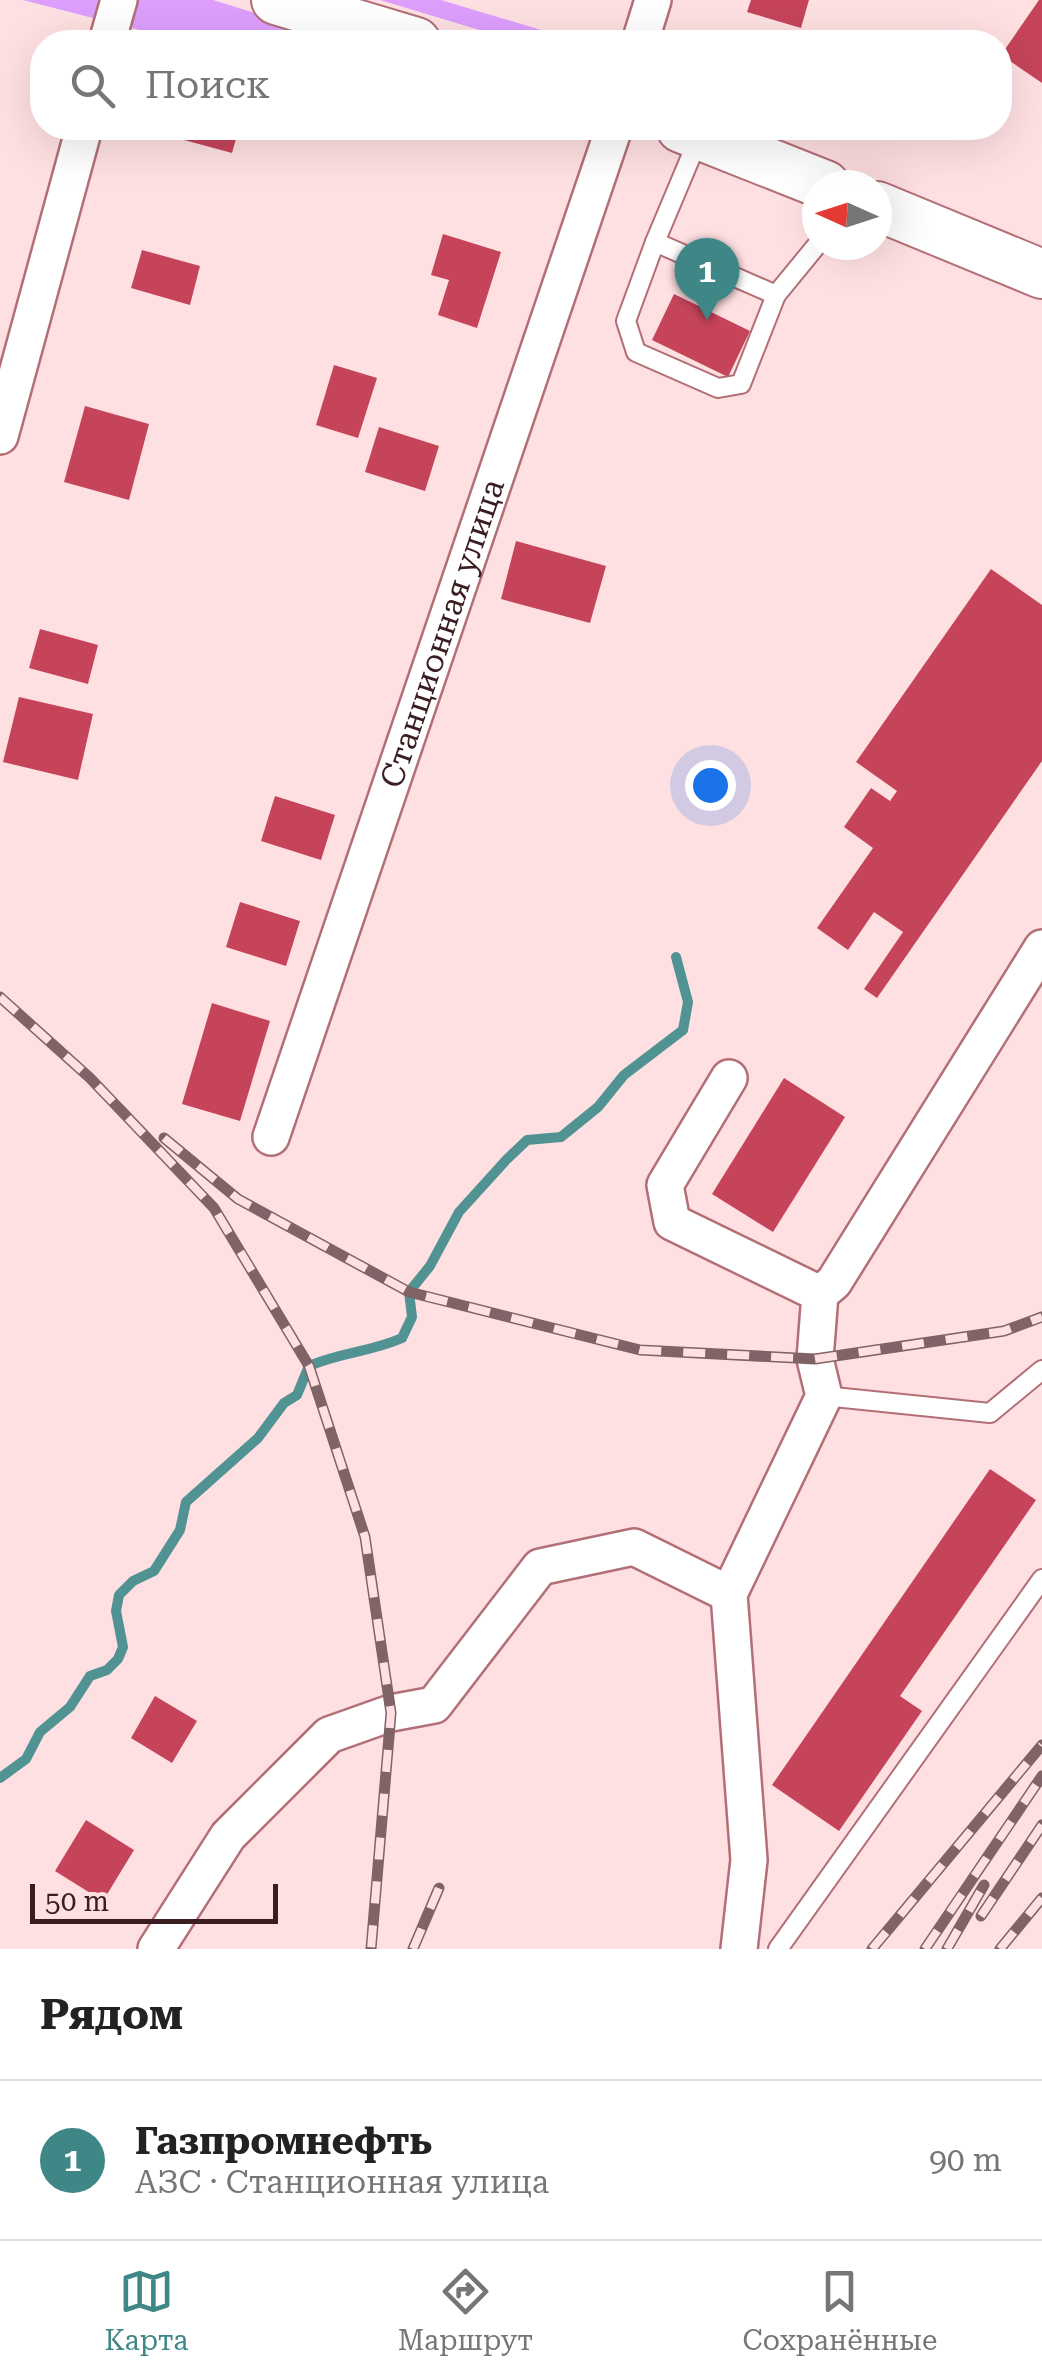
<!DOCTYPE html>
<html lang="ru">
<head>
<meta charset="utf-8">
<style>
	body { margin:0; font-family:"Roboto Serif",serif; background:#f2f2f2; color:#222 }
	.compass { position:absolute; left:802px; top:170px; width:90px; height:90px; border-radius:50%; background:#fff; box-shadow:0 10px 40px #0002; rotate:273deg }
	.scale { position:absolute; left:30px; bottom:25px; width:248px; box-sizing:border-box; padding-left:10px; border:5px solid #391d20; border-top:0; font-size:28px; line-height:35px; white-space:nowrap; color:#391d20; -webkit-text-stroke:8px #ffe0e2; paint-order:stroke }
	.you { position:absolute; left:710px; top:785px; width:35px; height:35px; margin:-25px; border:8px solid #fff; border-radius:50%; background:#1a73e8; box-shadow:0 0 0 15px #1a73e833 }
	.badge { display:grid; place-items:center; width:65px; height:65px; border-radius:50%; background:#3f8786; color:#fff; font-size:32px; font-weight:700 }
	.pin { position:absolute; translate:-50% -82px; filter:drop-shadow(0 2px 5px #0008) }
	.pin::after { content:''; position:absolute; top:52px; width:35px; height:30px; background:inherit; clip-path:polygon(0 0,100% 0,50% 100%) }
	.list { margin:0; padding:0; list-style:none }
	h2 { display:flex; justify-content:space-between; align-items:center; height:130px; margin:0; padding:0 40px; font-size:42px }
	h2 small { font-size:32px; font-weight:400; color:#767676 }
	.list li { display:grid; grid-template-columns:65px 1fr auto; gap:30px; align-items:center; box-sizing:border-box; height:160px; padding:0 40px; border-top:2px solid #e0e0e0 }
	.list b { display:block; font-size:38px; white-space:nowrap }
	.list p { margin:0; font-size:32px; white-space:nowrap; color:#767676 }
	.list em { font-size:32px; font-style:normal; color:#767676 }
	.icon { flex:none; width:55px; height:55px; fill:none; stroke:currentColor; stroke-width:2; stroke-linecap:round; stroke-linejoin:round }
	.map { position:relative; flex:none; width:1042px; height:1949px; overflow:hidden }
	.search { position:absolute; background:#fff; box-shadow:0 10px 40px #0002; left:30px; right:30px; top:30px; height:110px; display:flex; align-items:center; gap:25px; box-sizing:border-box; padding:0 35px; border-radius:40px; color:#767676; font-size:38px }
	.sheet { height:290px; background:#fff }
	nav { display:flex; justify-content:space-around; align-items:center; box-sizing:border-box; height:140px; border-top:2px solid #e0e0e0; background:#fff; font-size:28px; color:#767676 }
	nav a { display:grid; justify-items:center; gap:5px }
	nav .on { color:#3f8786 }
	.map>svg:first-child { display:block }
	.green { fill:#dd9efd }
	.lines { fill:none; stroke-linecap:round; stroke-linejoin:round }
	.stream { stroke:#519393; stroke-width:10 }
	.building { fill:#c5445a }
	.lane-casing { stroke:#b36f76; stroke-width:22 }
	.street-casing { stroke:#b36f76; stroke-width:40 }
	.secondary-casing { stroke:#b36f76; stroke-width:52 }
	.lane { stroke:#fff; stroke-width:18 }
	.street { stroke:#fff; stroke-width:35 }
	.secondary { stroke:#fff; stroke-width:48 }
	.rail-casing { stroke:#806366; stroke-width:11 }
	.rail { stroke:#ffe0e2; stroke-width:8; stroke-dasharray:22; stroke-linecap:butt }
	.labels { text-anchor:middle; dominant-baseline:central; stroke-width:8; stroke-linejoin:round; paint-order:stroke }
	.street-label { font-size:32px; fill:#391d20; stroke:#ffe0e2 }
</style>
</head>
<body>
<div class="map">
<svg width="1042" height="1949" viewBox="0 0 1042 1949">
	<rect width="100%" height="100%" fill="#ffe0e2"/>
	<!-- green -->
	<g class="green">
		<path d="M 23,0 L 213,0 L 349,42 L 186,42 Z"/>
		<path d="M 380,0 L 441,0 L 581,42 L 519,42 Z"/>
	</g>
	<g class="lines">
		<!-- stream -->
		<path class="stream" d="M 0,1778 L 26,1759 L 40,1732 L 70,1707 L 90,1676 L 107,1670 L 118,1659 L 123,1647 L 116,1611 L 119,1595 L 133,1581 L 154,1571 L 180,1530 L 186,1502 L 258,1438 L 284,1403 L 297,1395 L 309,1366 C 341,1352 371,1352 402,1338 L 412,1317 L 409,1292 L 430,1266 L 459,1212 L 507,1159 L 527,1140 L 561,1137 L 598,1107 L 624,1075 L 683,1030 L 688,1002 L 676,957"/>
	</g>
	<!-- building -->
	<g class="building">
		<path d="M 751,0 L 809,0 L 801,28 L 747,12 Z"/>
		<path d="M 1039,0 L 1042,0 L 1042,83 L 1001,55 Z"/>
		<path d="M 176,128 L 239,128 L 232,153 L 173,137 Z"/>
		<path d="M 443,234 L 501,252 L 477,328 L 438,315 L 449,280 L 431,275 Z"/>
		<path d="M 142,250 L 200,266 L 190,305 L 131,288 Z"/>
		<path d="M 674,294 L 750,331 L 728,377 L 652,340 Z"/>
		<path d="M 334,365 L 377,378 L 358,438 L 316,425 Z"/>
		<path d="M 85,406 L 149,424 L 129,500 L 64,482 Z"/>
		<path d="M 379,427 L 439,446 L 425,491 L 365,472 Z"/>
		<path d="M 516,541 L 606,566 L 590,623 L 501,599 Z"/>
		<path d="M 991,569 L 1042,605 L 1042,761 L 877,998 L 864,989 L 903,932 L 874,912 L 848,950 L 817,928 L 873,848 L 844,827 L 871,788 L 890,801 L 897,791 L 856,762 Z"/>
		<path d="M 40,629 L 98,645 L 88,684 L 29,668 Z"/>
		<path d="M 19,697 L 93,714 L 78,780 L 3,762 Z"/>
		<path d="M 275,796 L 335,815 L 321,860 L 261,841 Z"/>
		<path d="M 240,902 L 300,921 L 286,966 L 226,947 Z"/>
		<path d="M 212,1003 L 270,1021 L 240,1121 L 182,1104 Z"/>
		<path d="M 784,1078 L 845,1117 L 773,1232 L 712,1194 Z"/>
		<path d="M 990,1469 L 1036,1500 L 900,1696 L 922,1711 L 839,1831 L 772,1785 Z"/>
		<path d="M 155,1696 L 197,1721 L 172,1763 L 131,1738 Z"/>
		<path d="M 86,1820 L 134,1850 L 103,1901 L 55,1871 Z"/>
	</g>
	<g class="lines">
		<!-- lane casing -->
		<g class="lane-casing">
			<g id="lane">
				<path d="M 700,135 L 655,242 L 776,295 L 817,245"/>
				<path d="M 655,242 L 626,321 L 636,352 L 718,388 L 741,384 L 776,295"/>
				<path d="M 824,1396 L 990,1413 L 1042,1370"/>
				<path d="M 778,1949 L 1042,1579"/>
			</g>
		</g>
		<!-- street casing -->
		<g class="street-casing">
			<g id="street">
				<path d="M 107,42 L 119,0"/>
				<path d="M 640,42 L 653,0"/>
				<path d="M 0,436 L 84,128"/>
				<path d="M 729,1078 L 665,1185 L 672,1222 L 820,1294 L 815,1359 L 824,1396 L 729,1594 L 749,1860 L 739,1949"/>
				<path id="s1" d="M 271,1137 L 614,128"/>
				<path d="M 820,1294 L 834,1282 L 1042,948"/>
				<path d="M 156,1949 L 228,1836 L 329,1735 L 391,1713 L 434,1705 L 540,1567 L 634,1547 L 729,1594"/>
			</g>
		</g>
		<!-- secondary casing -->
		<g class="secondary-casing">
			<g id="secondary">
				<path d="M 276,0 L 416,42"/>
				<path d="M 681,128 L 825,185"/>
				<path d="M 877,206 L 1042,274"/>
			</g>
		</g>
		<!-- lane -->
		<use href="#lane" class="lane"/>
		<!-- street -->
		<use href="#street" class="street"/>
		<!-- secondary -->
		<use href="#secondary" class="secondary"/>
		<!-- rail casing -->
		<g class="rail-casing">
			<g id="rail">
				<path d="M 0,997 L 90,1078 L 214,1208 L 309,1366 L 365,1537 L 391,1713 L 371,1949"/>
				<path d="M 164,1138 L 238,1199 L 409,1292 L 640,1350 L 815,1359 L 1004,1331 L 1042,1317"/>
				<path d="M 981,1916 L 1042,1825"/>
				<path d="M 413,1949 L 439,1888"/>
				<path d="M 872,1949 L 1042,1745"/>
				<path d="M 925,1949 L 1042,1776"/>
				<path d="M 947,1949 L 984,1885"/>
				<path d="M 1000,1949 L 1042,1898"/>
			</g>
		</g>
		<!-- rail -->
		<use href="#rail" class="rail"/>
	</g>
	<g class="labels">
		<!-- street labels -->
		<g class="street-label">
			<text stroke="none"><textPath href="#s1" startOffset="532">Станционная улица</textPath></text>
		</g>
	</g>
</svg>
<svg class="compass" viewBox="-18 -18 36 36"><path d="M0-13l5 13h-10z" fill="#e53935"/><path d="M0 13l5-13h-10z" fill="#767676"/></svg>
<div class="scale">50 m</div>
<div class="you"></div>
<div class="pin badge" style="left:707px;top:320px">1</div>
<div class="search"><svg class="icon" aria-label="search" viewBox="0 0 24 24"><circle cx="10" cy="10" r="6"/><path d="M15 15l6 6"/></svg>Поиск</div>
</div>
<section class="sheet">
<h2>Рядом<small></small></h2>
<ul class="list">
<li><span class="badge">1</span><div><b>Газпромнефть</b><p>АЗС · Станционная улица</p></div><em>90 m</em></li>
</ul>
</section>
<nav>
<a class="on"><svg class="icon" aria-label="map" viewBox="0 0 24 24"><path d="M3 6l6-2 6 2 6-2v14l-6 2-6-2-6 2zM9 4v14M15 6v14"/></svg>Карта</a>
<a><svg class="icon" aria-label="directions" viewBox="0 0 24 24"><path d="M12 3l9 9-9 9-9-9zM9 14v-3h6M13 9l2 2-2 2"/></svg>Маршрут</a>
<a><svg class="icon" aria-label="saved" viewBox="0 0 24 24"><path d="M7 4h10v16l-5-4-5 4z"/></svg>Сохранённые</a>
</nav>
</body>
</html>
